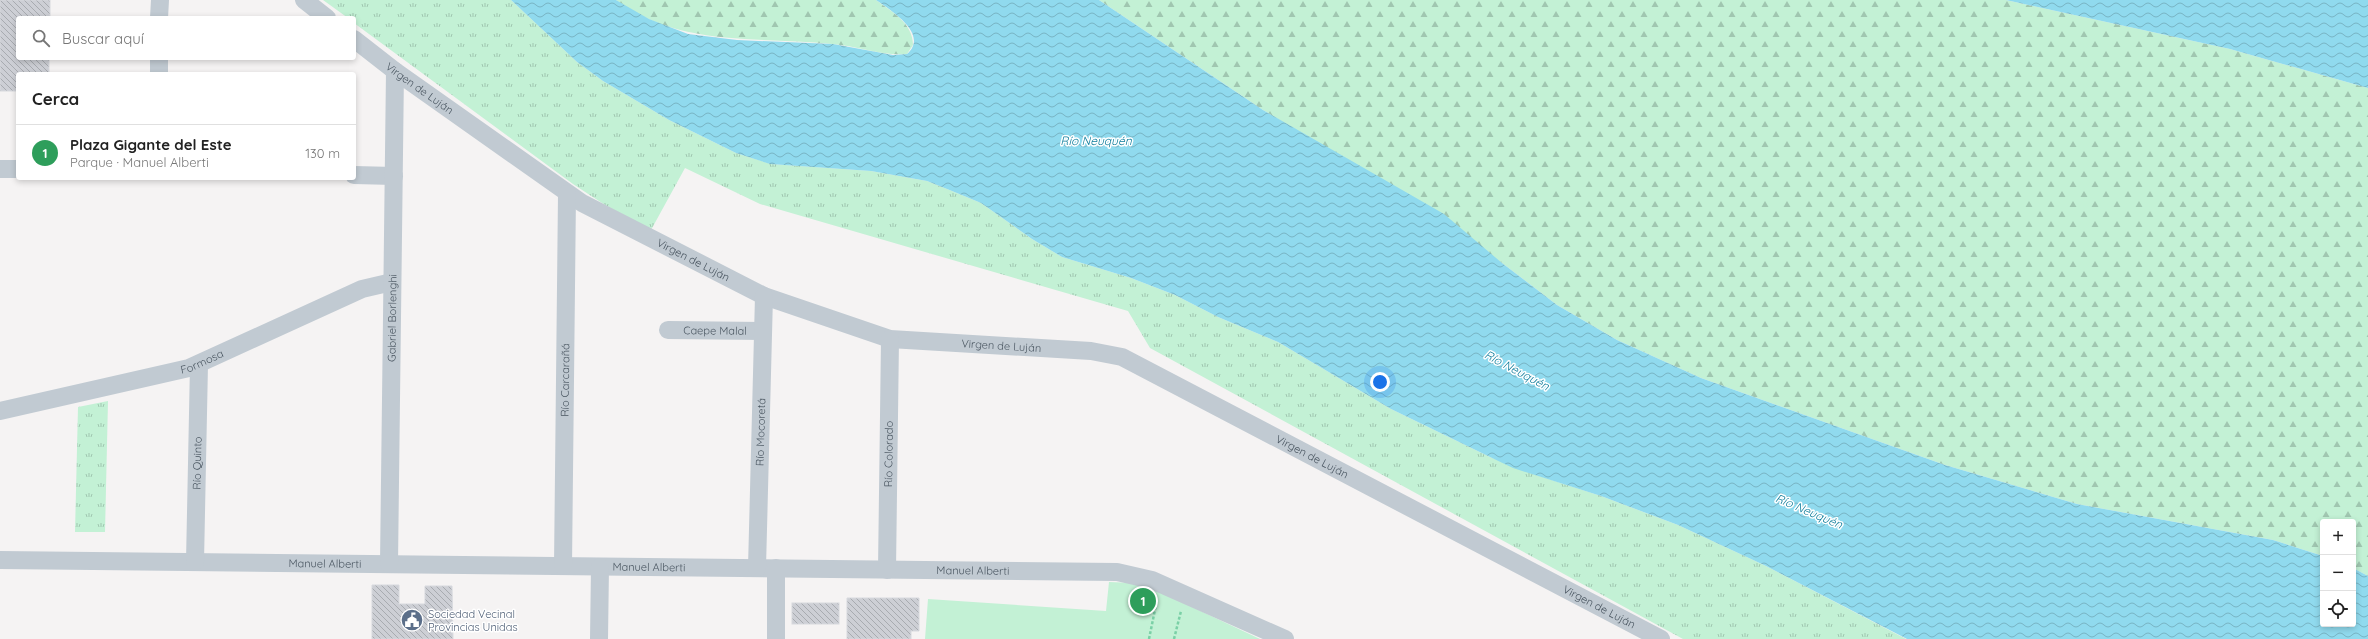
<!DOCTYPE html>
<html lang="es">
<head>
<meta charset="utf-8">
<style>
	body { margin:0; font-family:Quicksand,sans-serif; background:#f6f6f6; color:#222 }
	.controls { position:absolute; right:12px; bottom:12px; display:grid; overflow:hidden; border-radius:4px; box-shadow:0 2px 6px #0003 }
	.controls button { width:36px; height:36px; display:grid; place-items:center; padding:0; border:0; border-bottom:1px solid #e0e0e0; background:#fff; color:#222; font:20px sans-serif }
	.you { position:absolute; left:1380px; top:382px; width:14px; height:14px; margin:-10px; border:3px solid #fff; border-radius:50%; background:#1a73e8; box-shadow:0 0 0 6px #1a73e833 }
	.badge { display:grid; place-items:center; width:26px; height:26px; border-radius:50%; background:#b45309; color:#fff; font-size:13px; font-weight:700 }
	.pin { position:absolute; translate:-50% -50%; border:2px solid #fff; box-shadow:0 1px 4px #0006 }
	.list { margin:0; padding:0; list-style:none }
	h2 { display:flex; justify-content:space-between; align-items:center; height:52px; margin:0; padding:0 16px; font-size:17px }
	h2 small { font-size:13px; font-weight:400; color:#767676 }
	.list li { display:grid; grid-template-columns:26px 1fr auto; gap:12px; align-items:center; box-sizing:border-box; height:56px; padding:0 16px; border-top:1px solid #e0e0e0 }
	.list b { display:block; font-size:15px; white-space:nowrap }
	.list p { margin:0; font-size:13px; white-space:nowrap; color:#767676 }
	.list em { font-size:13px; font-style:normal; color:#767676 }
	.icon { flex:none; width:22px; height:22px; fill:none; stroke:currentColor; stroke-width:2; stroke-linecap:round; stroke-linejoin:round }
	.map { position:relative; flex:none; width:2368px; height:639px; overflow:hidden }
	.search { position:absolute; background:#fff; box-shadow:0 2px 6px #0003; left:16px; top:16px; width:340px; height:44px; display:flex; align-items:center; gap:10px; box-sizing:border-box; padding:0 14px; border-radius:4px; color:#767676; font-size:15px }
	.panel { position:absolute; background:#fff; box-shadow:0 2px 6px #0003; left:16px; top:72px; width:340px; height:108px; border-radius:4px }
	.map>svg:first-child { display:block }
	.grass { fill:url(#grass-tufts) }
	.forest { fill:url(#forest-firs) }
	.green { fill:#c3f1d5 }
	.water { fill:url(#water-waves) }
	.building { fill:url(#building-back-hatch); stroke:#d7d9de }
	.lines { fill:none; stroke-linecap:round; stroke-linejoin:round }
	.path { stroke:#7ad0a6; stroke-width:2.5; stroke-dasharray:3 2; stroke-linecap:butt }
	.minor { stroke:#c1cad2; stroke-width:18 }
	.labels { text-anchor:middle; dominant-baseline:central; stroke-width:3; stroke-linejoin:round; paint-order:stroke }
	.street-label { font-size:11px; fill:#4a5661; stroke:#fff }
	.service-label { font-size:11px; fill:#4e5e75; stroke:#fff; text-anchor:start }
	.water-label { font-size:12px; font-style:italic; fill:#0c7c9b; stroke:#fff }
</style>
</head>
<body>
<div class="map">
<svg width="2368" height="639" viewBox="0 0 2368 639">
	<defs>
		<pattern id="grass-tufts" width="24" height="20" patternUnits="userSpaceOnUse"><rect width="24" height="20" fill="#c3f1d5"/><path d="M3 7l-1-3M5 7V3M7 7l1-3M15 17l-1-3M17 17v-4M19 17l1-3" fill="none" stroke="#a0c6b0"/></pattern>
		<pattern id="forest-firs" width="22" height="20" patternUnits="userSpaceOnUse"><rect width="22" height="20" fill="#c3f1d5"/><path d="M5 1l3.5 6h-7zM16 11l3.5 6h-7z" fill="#a0c6b0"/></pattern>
		<pattern id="water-waves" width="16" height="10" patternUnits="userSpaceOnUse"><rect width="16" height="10" fill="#90daee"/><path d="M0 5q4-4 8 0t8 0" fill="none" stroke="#78b4c4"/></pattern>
		<pattern id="building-back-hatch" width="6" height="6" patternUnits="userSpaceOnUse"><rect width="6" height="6" fill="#cdcfd5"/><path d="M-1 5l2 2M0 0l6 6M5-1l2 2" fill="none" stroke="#a8abb0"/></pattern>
	</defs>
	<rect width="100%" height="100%" fill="#f5f3f3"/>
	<!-- grass -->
	<g class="grass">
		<path d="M 323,0 L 511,0 L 577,62 L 603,81 L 669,120 L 736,153 L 771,164 L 871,171 L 927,181 L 952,191 L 981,203 L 1032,239 L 1062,257 L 1131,278 L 1175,295 L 1218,317 L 1278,342 L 1391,409 L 1490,457 L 1536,475 L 1601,496 L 1678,525 L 1766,566 L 1906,639 L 1683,639 L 1150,348 L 1128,311 L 760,204 L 685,168 L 651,230 L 605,205 L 573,184 L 354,23 L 354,18 L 348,18 Z"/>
		<path d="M 108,401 L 105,532 L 75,532 L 78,407 Z"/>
	</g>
	<!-- forest -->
	<g class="forest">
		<path d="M 616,0 L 876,0 C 892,12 913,23 913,45 L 907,54 C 882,56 857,46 832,44 C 757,36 681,48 616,0 Z"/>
		<path d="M 1099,0 L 2006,0 L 2230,49 L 2368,88 L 2368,576 L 2353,568 L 2353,522 L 2323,522 L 2323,556 L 2273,540 L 2077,504 L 1945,465 L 1701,378 L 1617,340 L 1557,305 L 1502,263 L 1349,161 L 1263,110 Z"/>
	</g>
	<!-- green -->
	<path class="green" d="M 1109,582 L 1135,583 L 1156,590 L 1260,639 L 925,639 L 928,599 L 1106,611 Z"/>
	<!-- water -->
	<g class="water">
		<path d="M 511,0 L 616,0 L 649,19 L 688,34 L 737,40 L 833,44 L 893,55 L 907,54 C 930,34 890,10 876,0 L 1099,0 L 1263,110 L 1444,214 L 1502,263 L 1557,305 L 1617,340 L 1701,378 L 1945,465 L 2077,504 L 2273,540 L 2323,556 L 2323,624 L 2353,624 L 2353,568 L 2368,576 L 2368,639 L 1907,639 L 1766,566 L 1678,525 L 1601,496 L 1513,468 L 1490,457 L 1391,409 L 1278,342 L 1218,317 L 1175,295 L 1131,278 L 1062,257 L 1032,239 L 981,203 L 952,191 L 927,181 L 871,171 L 770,164 L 736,153 L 669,120 L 603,81 L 577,62 Z"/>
		<path d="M 2006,0 L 2368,0 L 2368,88 L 2230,49 Z"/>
	</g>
	<!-- building -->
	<g class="building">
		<path d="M 0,0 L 50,0 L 50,18 L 18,18 L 18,58 L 49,58 L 49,74 L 18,74 L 18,91 L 0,91 Z"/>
		<path d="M 372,585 L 399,585 L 399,604 L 425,604 L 425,586 L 452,586 L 453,639 L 372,639 Z"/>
		<path d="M 847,598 L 919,598 L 919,631 L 911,631 L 911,639 L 847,639 Z"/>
		<rect x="792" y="603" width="47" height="21"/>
	</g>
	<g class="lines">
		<!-- path -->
		<g class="path">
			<path d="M 1149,639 L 1157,600"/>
			<path d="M 1174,639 L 1181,611"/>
		</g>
		<!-- minor -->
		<g class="minor">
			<path d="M 304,0 L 327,18"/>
			<path d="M 159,18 L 160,0"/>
			<path id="s1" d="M 354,39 L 395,71 L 582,203 L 764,296 L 890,339 L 1091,351 L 1122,357 L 1661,639"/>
			<path d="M 159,74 L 159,58"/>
			<path d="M 0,169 L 18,169"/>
			<path d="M 354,175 L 394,176"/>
			<path id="s2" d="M 668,330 L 763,331"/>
			<path id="s3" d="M 0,411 L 189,368 L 362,289 L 392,282"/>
			<path id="s4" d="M 0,560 L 1117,572 L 1152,580 L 1285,639"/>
			<path id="s5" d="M 195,562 L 199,364"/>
			<path id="s6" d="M 389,564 L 395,71"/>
			<path id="s7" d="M 563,566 L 567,194"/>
			<path id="s8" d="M 757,568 L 764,296"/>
			<path id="s9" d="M 887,570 L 890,339"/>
			<path d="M 599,639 L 600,567"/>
			<path d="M 776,639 L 776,568"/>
		</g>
	</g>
	<!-- icons -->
	<defs>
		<g id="civic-disc" transform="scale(1.15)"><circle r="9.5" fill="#5c6f8a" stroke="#fff"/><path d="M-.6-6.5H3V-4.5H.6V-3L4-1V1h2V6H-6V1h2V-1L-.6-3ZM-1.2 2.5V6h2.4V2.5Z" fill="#fff"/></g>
	</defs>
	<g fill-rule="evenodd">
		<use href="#civic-disc" x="412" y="620"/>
	</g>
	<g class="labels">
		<!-- street labels -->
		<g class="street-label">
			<text stroke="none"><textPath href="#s1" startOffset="82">Virgen de Luján</textPath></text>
			<text stroke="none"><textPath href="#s1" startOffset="406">Virgen de Luján</textPath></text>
			<text stroke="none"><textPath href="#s6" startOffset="246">Gabriel Borlenghi</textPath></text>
			<text stroke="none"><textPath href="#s2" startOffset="47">Caepe Malal</textPath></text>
			<text stroke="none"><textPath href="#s1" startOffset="730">Virgen de Luján</textPath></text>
			<text stroke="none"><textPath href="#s3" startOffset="208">Formosa</textPath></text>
			<text stroke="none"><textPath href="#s7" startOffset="186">Río Carcarañá</textPath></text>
			<text stroke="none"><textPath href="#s8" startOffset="136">Río Mocoretá</textPath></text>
			<text stroke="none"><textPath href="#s9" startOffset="116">Río Colorado</textPath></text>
			<text stroke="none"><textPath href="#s1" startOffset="1066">Virgen de Luján</textPath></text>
			<text stroke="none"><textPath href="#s5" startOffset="99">Río Quinto</textPath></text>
			<text stroke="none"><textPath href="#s4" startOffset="325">Manuel Alberti</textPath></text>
			<text stroke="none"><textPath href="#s4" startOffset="649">Manuel Alberti</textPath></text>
			<text stroke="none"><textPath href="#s4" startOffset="973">Manuel Alberti</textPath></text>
			<text stroke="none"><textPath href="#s1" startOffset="1390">Virgen de Luján</textPath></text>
		</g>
		<!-- service labels -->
		<g class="service-label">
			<text x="428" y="614">Sociedad Vecinal<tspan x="428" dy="13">Provincias Unidas</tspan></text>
		</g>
		<!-- water labels -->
		<g class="water-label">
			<text x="1096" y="140">Río Neuquén</text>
			<text transform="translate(1517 370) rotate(28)">Río Neuquén</text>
			<text transform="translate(1809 511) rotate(23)">Río Neuquén</text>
		</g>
	</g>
</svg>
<div class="controls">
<button>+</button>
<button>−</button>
<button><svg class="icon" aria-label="locate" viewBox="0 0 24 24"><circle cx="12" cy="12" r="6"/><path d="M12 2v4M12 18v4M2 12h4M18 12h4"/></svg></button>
</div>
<div class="you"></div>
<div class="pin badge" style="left:1143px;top:601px;background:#2e9e5b">1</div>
<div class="search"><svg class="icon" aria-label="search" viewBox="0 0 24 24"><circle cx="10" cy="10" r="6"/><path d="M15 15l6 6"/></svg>Buscar aquí</div>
<section class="panel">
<h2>Cerca<small></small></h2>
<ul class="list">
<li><span class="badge" style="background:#2e9e5b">1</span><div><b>Plaza Gigante del Este</b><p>Parque · Manuel Alberti</p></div><em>130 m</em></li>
</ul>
</section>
</div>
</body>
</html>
